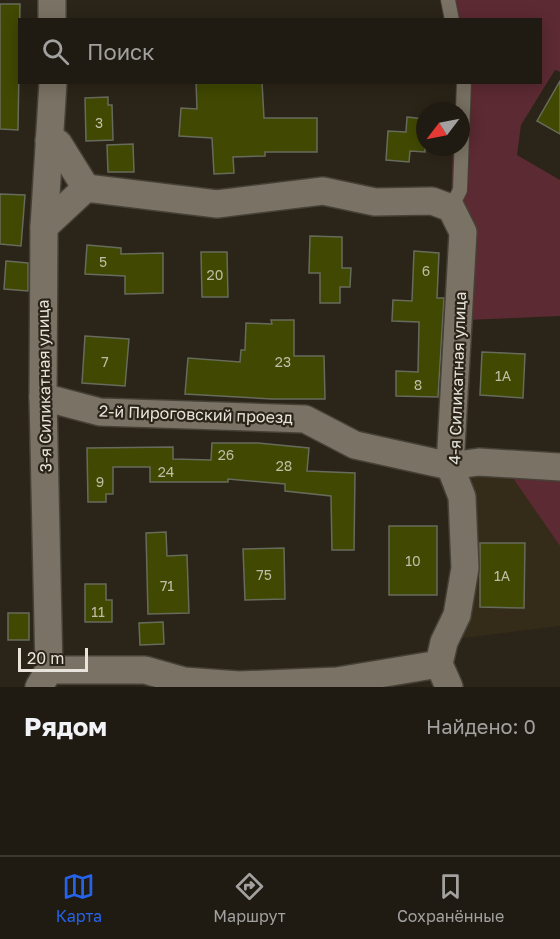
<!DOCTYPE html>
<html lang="ru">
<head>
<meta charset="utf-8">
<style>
	body { margin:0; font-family:"Golos Text",sans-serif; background:#2d2820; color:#f1f3f6 }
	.compass { position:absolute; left:416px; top:102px; width:54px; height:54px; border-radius:50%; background:#201b12; box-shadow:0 3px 15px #0003; rotate:238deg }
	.scale { position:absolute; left:18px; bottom:15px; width:70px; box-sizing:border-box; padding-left:6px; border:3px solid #e8e4dc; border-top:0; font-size:16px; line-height:21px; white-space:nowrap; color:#e8e4dc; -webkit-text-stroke:4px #2b2418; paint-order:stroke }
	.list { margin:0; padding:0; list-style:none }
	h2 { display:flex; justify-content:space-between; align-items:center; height:78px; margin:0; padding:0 24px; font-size:26px }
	h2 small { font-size:20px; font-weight:400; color:#a2a19f }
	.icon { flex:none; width:33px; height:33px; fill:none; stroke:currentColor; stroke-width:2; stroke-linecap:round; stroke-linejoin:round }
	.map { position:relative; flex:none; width:560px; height:687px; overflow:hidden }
	.search { position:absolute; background:#201b12; box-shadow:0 3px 15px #0003; left:18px; right:18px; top:18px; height:66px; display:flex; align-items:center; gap:15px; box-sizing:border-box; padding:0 21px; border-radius:0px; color:#a2a19f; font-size:22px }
	.sheet { height:168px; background:#201b12 }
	nav { display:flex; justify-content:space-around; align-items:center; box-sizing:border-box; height:84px; border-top:2px solid #3d3932; background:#201b12; font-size:16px; color:#a2a19f }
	nav a { display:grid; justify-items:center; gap:3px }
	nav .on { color:#2563eb }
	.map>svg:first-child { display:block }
	.built { fill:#352b19 }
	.green { fill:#5c2a32 }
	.building { fill:#404801; stroke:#676b5b; stroke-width:1.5 }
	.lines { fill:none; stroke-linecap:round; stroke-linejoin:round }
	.service-casing { stroke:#464137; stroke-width:16 }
	.minor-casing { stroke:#464137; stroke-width:30 }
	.service { stroke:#7a7264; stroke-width:14 }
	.minor { stroke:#7a7264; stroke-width:27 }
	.labels { text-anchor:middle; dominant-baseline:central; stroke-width:4.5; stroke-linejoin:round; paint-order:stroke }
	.number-label { font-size:14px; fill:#bebda5 }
	.street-label { font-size:16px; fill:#e8e4dc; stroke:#2b2418 }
</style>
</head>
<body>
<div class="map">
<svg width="560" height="687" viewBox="0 0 560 687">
	<rect width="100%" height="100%" fill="#2b2418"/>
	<!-- built -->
	<path class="built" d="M 474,472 L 510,474 L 560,546 L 560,626 L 455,639 L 468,479 Z"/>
	<!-- green -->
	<g class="green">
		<path d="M 441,0 L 560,0 L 560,72 L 555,70 L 521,125 L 517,155 L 560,180 L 560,316 L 466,320 L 451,198 L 453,147 L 461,147 L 461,111 L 455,111 L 457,83 L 540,82 L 540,20 L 445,19 Z"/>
		<path d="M 510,474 L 560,475 L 560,546 Z"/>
	</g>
	<!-- building -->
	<g class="building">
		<path d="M 0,4 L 20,4 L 18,130 L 0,129 Z"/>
		<path d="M 560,81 L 560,134 L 537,121 Z"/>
		<path d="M 196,82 L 262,82 L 264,118 L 317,118 L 317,152 L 265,152 L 265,156 L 233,157 L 234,173 L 214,174 L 212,138 L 179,136 L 181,108 L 197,109 Z"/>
		<path d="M 108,97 L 108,105 L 112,105 L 113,140 L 86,141 L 85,98 Z"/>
		<path d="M 407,117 L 425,119 L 425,152 L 410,151 L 409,162 L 386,160 L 388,131 L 406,132 Z"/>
		<path d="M 133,144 L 134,172 L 108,172 L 107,145 Z"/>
		<path d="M 0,194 L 25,195 L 21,246 L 0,244 Z"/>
		<path d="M 310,236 L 342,237 L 342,268 L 351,268 L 350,287 L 340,287 L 340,303 L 320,303 L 320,273 L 309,273 Z"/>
		<path d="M 87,245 L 121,248 L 121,254 L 163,253 L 163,293 L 125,294 L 125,276 L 85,274 Z"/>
		<path d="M 414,251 L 439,253 L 437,298 L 444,298 L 438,397 L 396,396 L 396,371 L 418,372 L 419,322 L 392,321 L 393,300 L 412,301 Z"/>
		<path d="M 201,252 L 227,252 L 228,297 L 202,297 Z"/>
		<path d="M 6,261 L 28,263 L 28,291 L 4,289 Z"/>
		<path d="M 271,320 L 294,320 L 294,356 L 324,356 L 325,399 L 272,399 L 185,394 L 188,358 L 240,362 L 241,350 L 245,350 L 246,323 L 272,324 Z"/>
		<path d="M 85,336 L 129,339 L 125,386 L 82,383 Z"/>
		<path d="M 482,352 L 525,354 L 523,398 L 480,395 Z"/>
		<path d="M 212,443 L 258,443 L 309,448 L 307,471 L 355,473 L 354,550 L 332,550 L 331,496 L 285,491 L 285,484 L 228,479 L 228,482 L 150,482 L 150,467 L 113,467 L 113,494 L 106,494 L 106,502 L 88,502 L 87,448 L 173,447 L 173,459 L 211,460 Z"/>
		<rect x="389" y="526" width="48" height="69"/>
		<path d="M 166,532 L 167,556 L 187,555 L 189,613 L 148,614 L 146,533 Z"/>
		<path d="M 480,543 L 525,543 L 524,608 L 480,607 Z"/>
		<path d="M 284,548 L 285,599 L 245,600 L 243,549 Z"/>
		<path d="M 85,584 L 106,584 L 106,600 L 112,600 L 112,622 L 85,622 Z"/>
		<rect x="8" y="613" width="21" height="27"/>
		<path d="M 163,622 L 164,644 L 140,645 L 139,623 Z"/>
	</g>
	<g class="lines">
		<!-- service casing -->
		<g class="service-casing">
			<g id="service">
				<path d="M 448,0 L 452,20"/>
				<path d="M 451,208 L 460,190 L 464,82"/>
			</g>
		</g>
		<!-- minor casing -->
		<g class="minor-casing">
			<g id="minor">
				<path d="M 52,0 L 52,20"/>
				<path d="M 49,140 L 58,143 L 86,188"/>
				<path d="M 44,227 L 86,188 L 217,204 L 323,191 L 375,202 L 432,201 L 451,208 L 463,232 L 450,466 L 462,497 L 465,568 L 457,615 L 444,642 L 439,664 L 449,687"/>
				<path d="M 43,397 L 100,412 L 305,419 L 355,445 L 450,466 L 479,462 L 560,467"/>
				<path d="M 49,670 L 145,670 L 184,681 L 239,685 L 337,681 L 439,664"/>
				<path d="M 39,687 L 49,670 L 43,397 L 44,227 L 53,82"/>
			</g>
		</g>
		<!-- service -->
		<use href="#service" class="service"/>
		<!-- minor -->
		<use href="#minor" class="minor"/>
	</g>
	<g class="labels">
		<!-- number labels -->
		<g class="number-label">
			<text x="99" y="122">3</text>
			<text x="103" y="261">5</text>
			<text x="426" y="270">6</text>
			<text x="215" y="274">20</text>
			<text x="105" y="361">7</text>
			<text x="283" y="361">23</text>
			<text x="503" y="375">1А</text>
			<text x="418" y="384">8</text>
			<text x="226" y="454">26</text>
			<text x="284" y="465">28</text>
			<text x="166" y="471">24</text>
			<text x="100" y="481">9</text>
			<text x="413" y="560">10</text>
			<text x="264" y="574">75</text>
			<text x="502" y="575">1А</text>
			<text x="167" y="585">71</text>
			<text x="98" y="611">11</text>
		</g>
		<!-- street labels -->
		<g class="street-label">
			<text transform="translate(457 378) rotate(-88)">4-я Силикатная улица</text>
			<text transform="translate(44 386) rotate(-91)">3-я Силикатная улица</text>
			<text transform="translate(196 414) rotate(2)">2-й Пироговский проезд</text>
		</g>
	</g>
</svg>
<svg class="compass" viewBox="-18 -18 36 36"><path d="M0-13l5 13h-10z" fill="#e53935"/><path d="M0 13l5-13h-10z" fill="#a2a19f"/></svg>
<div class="scale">20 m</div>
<div class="search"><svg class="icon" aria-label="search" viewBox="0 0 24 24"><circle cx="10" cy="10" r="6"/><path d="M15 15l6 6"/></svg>Поиск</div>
</div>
<section class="sheet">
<h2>Рядом<small>Найдено: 0</small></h2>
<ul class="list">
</ul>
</section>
<nav>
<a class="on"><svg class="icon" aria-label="map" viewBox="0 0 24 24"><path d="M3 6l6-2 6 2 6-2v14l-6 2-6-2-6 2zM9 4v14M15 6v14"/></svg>Карта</a>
<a><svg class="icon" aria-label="directions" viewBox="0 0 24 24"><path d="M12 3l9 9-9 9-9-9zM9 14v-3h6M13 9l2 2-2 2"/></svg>Маршрут</a>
<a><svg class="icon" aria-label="saved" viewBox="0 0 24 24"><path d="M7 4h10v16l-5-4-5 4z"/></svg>Сохранённые</a>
</nav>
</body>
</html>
